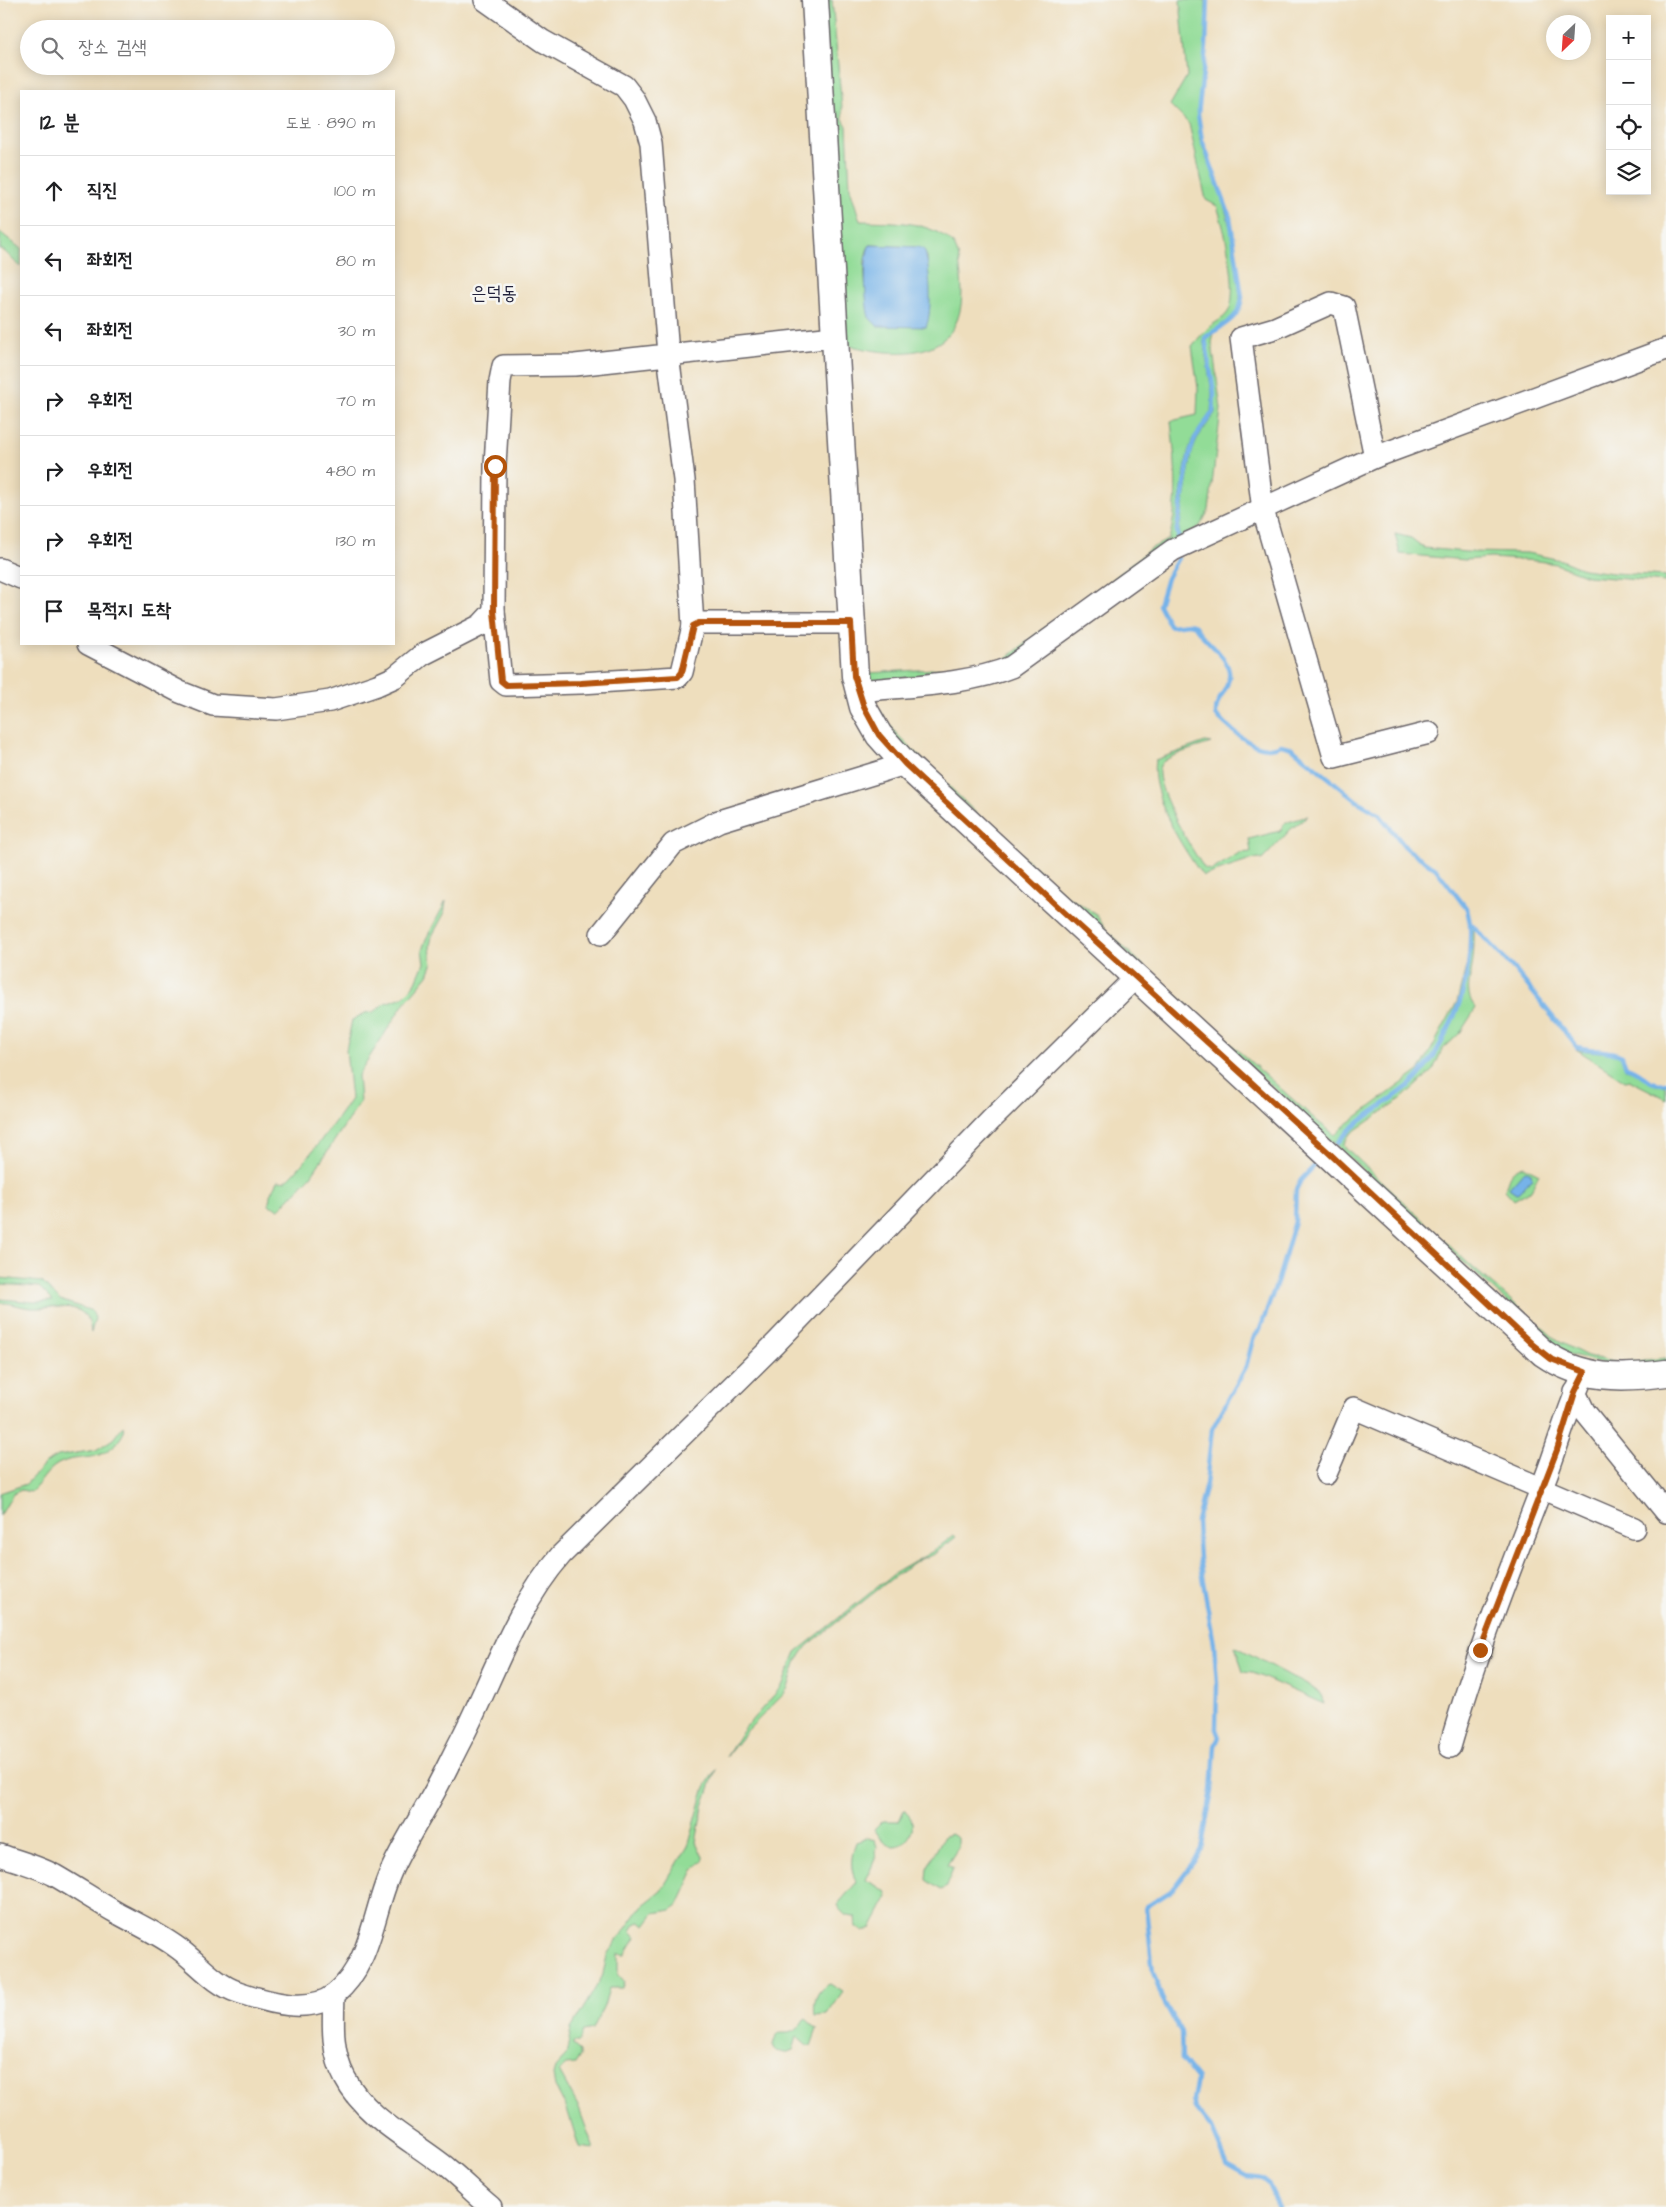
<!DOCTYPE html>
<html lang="ko">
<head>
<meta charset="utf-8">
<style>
	body { margin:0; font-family:"Architects Daughter","Poor Story",sans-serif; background:#f6f6f6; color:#202124 }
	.controls { position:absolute; right:15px; top:15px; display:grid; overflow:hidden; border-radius:0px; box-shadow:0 2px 12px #0003 }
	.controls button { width:45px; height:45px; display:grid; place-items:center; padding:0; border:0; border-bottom:1px solid #e0e0e0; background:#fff; color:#202124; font:25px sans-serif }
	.compass { position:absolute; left:1546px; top:15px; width:45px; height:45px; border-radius:50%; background:#fff; box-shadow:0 2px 12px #0003; rotate:205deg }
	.stop { position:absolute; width:15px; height:15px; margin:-11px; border:4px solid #b45309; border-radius:50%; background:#fff }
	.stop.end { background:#b45309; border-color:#fff; box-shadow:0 1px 5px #0008 }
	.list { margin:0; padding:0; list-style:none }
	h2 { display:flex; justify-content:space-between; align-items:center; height:65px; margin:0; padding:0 20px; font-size:21px }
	h2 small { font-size:16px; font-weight:400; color:#757577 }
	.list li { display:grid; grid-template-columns:32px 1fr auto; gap:15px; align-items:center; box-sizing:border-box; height:70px; padding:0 20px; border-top:1px solid #e0e0e0 }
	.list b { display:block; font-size:19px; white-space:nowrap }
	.list em { font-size:16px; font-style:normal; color:#757577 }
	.icon { flex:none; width:28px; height:28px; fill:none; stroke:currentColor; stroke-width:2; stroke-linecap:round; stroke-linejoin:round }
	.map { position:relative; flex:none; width:1666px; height:2207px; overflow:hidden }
	.search { position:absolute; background:#fff; box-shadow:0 2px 12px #0003; left:20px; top:20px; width:375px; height:55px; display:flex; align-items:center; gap:12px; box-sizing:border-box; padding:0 18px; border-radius:28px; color:#757577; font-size:19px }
	.panel { position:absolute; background:#fff; box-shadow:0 2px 12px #0003; left:20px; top:90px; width:375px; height:555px; border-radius:0px }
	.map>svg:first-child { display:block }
	.green { fill:#92dc97; stroke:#5a7f69; fill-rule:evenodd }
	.water { fill:#76b3e9; stroke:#4c6a92 }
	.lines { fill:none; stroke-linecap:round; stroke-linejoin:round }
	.stream { stroke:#76b3e9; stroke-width:4.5 }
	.minor-casing { stroke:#696468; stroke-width:24 }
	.major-casing { stroke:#696468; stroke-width:29 }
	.minor { stroke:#fff; stroke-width:21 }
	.major { stroke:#fff; stroke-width:26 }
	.route { stroke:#b45309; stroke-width:6 }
	.labels { text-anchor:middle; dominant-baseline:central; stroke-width:5; stroke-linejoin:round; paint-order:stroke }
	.quarter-label { font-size:19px; fill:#22223b; stroke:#f6f6f2 }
</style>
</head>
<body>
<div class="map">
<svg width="1666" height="2207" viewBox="0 0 1666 2207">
	<rect width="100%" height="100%" fill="#f6f6f2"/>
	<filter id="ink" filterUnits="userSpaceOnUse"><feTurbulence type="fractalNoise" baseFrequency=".02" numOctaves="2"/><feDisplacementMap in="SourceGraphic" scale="10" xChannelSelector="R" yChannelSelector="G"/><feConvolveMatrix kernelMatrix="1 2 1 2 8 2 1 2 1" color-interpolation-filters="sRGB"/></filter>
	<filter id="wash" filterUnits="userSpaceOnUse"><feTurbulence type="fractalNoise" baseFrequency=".0096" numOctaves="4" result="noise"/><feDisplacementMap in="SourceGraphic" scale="20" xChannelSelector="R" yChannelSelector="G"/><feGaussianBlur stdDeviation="1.12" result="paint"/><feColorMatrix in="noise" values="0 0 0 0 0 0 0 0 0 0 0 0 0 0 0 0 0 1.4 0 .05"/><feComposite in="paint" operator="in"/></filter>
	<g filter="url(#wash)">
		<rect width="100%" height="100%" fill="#eedebd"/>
		<!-- green -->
		<g class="green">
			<path d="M 822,0 L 832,0 L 843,119 L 847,126 L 850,188 L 860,221 C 890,222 923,220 948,239 C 960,248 959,263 961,277 C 970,357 908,361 848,345 ZM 870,245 L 918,247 L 927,256 L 929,312 L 926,327 L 869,317 C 868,299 859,258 870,245 Z"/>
			<path d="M 1180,0 L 1206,0 L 1205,47 L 1197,114 L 1200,140 L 1223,201 L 1233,238 L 1240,297 L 1239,308 L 1234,316 L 1203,338 L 1212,393 L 1211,412 L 1193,438 L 1188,452 L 1175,530 L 1178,540 L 1147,558 L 1005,665 L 989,669 L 861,682 L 849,475 L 857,472 C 855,511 858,550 860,588 C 861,617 861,646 868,673 L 983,666 L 1002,662 L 1043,629 L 1100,590 L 1150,549 L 1169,539 C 1180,500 1175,460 1171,421 L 1197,415 L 1198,388 L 1192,346 C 1197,340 1202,334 1207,329 C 1214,322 1223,320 1228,312 C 1240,293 1224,226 1217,206 L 1206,200 L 1189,124 L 1170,105 L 1187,76 Z"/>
			<path d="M 0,232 L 21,249 L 21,267 C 13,262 7,251 0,249 Z"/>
			<path d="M 1214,333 L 1212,343 L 1221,409 L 1209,510 L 1200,526 L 1181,539 L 1179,530 L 1192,453 L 1197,439 L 1215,413 L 1215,392 L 1206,346 L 1207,339 Z"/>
			<path d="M 1395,534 L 1411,538 L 1424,548 L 1466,552 L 1527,553 L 1561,560 L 1583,569 L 1613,573 L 1666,576 L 1666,582 L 1587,576 L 1556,564 L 1538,561 L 1491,558 L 1465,560 L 1400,554 Z"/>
			<path d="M 877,706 L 895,732 L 973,810 L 1065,895 L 1096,914 L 1106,930 L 1148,970 L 1317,1121 L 1335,1135 L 1343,1127 L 1420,1070 L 1457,1002 L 1468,959 L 1469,924 L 1474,930 C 1474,939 1474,949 1473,958 C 1472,977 1462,992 1476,1008 L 1460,1033 L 1442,1050 L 1433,1070 L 1401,1099 L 1357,1129 L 1349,1135 L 1343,1145 L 1471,1266 L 1558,1341 L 1585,1355 L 1608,1361 L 1624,1362 L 1666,1358 L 1666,1365 L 1619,1368 L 1561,1352 L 896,741 Z"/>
			<path d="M 1205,742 L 1211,743 C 1199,747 1168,755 1161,764 C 1148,779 1195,855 1205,869 L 1212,870 L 1239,853 L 1251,852 L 1249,839 L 1280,831 L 1285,823 L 1308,816 L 1291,829 L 1262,860 L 1259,858 L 1254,859 L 1203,876 C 1182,848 1149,795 1155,760 Z"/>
			<path d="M 446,901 L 444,914 L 432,936 L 430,946 L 432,965 L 428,975 L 403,1005 L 358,1075 L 360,1102 L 311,1176 L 279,1209 L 269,1205 L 270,1195 L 277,1181 C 280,1181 283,1182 285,1181 C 295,1177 343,1111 351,1099 L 346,1050 L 352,1020 L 365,1013 L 374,1012 L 385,1003 L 403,997 L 409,991 L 416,982 L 424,963 L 422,950 L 426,939 Z"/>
			<path d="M 1576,1049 C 1590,1053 1608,1050 1621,1057 L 1625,1069 C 1642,1072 1648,1089 1666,1085 L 1666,1099 L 1629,1080 L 1625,1081 Z"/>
			<path d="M 1524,1166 L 1539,1174 L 1531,1190 L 1514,1200 L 1505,1190 C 1509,1176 1509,1171 1524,1166 Z"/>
			<path d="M 0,1278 L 42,1282 L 60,1300 L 92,1311 L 95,1318 L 91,1333 C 89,1298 56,1309 31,1308 C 20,1307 10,1302 0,1303 L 0,1299 L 35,1302 L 53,1301 L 39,1287 L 0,1284 Z"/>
			<path d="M 123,1426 C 125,1432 122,1436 119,1440 C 97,1466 82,1452 58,1464 C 46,1471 41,1483 31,1492 L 21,1490 L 13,1494 L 0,1516 L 0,1493 L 26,1484 L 46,1463 L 58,1456 L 96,1450 L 113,1439 Z"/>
			<path d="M 954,1535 L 956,1537 L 933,1555 L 921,1559 L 895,1576 L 807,1646 L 796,1662 L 788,1688 L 783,1695 L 746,1732 L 726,1757 L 743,1730 L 782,1686 L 796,1652 L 895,1573 L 935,1550 Z"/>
			<path d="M 1235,1646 L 1320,1692 L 1324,1704 L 1253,1673 L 1243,1672 Z"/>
			<path d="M 716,1769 L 703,1806 L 696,1842 L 704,1859 L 694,1870 L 678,1905 L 671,1910 L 654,1913 L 645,1925 L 639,1922 L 635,1924 L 631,1931 L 636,1937 L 625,1955 L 618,1954 L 618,1974 L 624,1981 L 622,1988 L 609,1988 L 605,2003 L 593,2029 L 583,2031 L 579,2042 L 573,2042 L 573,2045 L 580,2051 L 580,2056 L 575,2064 L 566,2065 L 559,2071 L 578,2106 L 594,2149 L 579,2147 L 567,2109 L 555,2086 L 553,2075 L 555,2068 L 566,2056 L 571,2029 L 602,1977 L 608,1953 L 642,1906 L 661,1891 L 688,1846 L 705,1787 Z"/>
			<path d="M 904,1810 C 906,1813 910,1816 911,1819 C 917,1833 902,1852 887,1844 C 882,1841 878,1834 874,1829 L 882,1821 L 899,1821 Z"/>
			<path d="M 951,1834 L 958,1838 L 958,1848 L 947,1865 L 953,1868 L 947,1887 L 941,1890 L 926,1880 L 927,1868 L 944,1836 Z"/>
			<path d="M 867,1838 L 875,1840 L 877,1847 L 875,1859 L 866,1880 L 886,1891 L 888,1896 L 871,1928 L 863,1932 L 856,1927 L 855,1917 C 847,1917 840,1912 837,1905 L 857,1882 C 849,1871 851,1855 856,1842 Z"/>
			<path d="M 830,1984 L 843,1992 L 827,2015 L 815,2016 C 813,2003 816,1989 830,1984 Z"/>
			<path d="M 806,2019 L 817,2029 L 811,2046 L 807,2046 L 797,2037 L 793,2050 L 785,2053 L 776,2051 L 773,2045 C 777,2026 783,2037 794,2031 C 799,2028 801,2022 806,2019 Z"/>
		</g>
		<!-- water -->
		<g class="water">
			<path d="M 870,245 L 918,247 L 924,249 C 930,265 933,312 926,327 L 877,326 C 875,323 871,320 869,317 C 865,306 863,253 870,245 Z"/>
			<path d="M 1525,1170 L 1531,1173 L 1532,1178 L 1520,1192 L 1516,1193 L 1509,1188 Z"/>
		</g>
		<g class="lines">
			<!-- stream -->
			<g class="stream">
				<path d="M 1179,540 L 1177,530 L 1190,453 L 1195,438 L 1213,412 L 1214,393 L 1205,338 C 1222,324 1239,322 1242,297 L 1230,217 L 1202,140 L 1198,114 L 1206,47 L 1208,0"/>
				<path d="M 1178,558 L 1167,578 L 1159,605 L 1170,626 L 1189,624 L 1195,626 C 1204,643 1236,659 1228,682 C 1224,695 1215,701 1216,715 C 1231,730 1258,757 1281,745 L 1292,748 L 1357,801 L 1379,814 L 1406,848 L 1436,869 L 1467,909 L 1470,923 L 1515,970 L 1577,1047 C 1592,1051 1609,1049 1622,1056 L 1626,1067 C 1645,1072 1646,1087 1666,1083"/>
				<path d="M 1337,1143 C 1358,1118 1388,1104 1412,1083 C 1421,1075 1426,1067 1433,1057 C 1460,1013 1472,975 1470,924"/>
				<path d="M 1279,2207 L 1268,2183 L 1262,2178 L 1246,2176 L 1228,2166 L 1212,2129 L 1195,2108 L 1193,2101 L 1197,2079 L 1182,2060 L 1181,2033 L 1162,1998 L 1153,1972 L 1146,1907 L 1171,1891 L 1195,1860 L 1201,1849 L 1212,1791 L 1215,1746 L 1219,1737 L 1216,1729 L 1217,1684 L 1214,1644 L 1199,1559 L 1197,1521 L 1206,1484 L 1212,1429 L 1246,1367 L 1253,1339 L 1260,1329 L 1278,1280 L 1295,1221 L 1296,1190 L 1301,1180 L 1319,1161"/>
			</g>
		</g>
	</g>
	<g filter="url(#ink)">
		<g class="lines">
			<!-- minor casing -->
			<g class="minor-casing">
				<g id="minor">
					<path d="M 485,0 L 543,41 L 624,86 L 634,99 L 645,121 L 651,143 L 668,354 L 684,480 L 693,626"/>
					<path d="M 834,337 L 575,365 L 503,366 L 500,381 L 495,465 L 494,611 L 501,681 L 506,685 L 581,683 L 678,677 L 682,672 L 693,626 L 699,623 L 851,623"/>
					<path d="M 1375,457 L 1344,307 L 1331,303 L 1275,328 L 1241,338 L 1263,510 L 1334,757 L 1429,733"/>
					<path d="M 0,569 L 21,578"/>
					<path d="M 88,644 L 180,692 L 213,705 L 276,709 L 330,701 L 377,685 L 395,677 L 422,655 L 481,625 L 494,611"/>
					<path d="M 859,691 C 906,686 967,685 1011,667 L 1173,550 L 1375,457 L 1666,349"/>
					<path d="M 601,934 L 673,844 L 719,821 L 905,764"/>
					<path d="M 1575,1392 L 1584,1411 L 1666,1512"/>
					<path d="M 1326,1474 L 1354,1408 L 1634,1528"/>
					<path d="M 1450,1747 C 1476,1655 1511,1567 1545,1479 C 1559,1443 1568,1406 1585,1372"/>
					<path d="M 0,1855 C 18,1861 37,1866 54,1875 C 75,1887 96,1901 117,1913 C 137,1924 157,1933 175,1946 C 196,1960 213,1984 238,1992 C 267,2002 309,2015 335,1994 C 370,1966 373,1914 389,1876 C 400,1849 417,1824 431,1798 C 442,1779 451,1759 461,1740 C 493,1678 515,1608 561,1555 L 775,1344 L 991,1120 L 1137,976"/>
					<path d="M 334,1995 C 333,2022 331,2053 345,2078 C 366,2119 414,2141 448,2169 C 463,2181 476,2195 491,2207"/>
				</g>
			</g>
			<!-- major casing -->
			<g class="major-casing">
				<path id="major" d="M 815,0 L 855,676 L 863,707 L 879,735 L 905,764 L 1543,1353 C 1582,1380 1622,1379 1666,1373"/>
			</g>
			<!-- minor -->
			<use href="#minor" class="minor"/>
			<!-- major -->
			<use href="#major" class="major"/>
		</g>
	</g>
	<g class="lines" filter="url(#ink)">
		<!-- route -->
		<path class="route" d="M 495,466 L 494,611 L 501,681 L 506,685 L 581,683 L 678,677 L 682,672 L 693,626 L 699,623 L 851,623 L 854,676 L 864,707 L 879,735 L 905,764 L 1054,903 L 1328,1152 L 1532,1344 L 1551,1359 L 1585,1372 L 1575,1392 L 1557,1450 L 1480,1650"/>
	</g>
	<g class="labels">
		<!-- quarter labels -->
		<g class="quarter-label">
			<text x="494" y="293">은덕동</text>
		</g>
	</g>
</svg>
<div class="controls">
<button>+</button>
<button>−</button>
<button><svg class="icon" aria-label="locate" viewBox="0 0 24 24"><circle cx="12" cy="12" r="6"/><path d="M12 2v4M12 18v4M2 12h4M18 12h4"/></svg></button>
<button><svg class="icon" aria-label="layers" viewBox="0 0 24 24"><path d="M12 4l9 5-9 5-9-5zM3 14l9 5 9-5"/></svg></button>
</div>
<svg class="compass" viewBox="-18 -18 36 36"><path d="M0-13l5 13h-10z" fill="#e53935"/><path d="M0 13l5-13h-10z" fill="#757577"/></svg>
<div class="stop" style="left:495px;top:466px"></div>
<div class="stop end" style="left:1480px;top:1650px"></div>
<div class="search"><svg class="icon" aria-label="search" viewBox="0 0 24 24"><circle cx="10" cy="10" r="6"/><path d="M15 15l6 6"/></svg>장소 검색</div>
<section class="panel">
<h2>12 분<small>도보 · 890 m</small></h2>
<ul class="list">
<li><svg class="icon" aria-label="ahead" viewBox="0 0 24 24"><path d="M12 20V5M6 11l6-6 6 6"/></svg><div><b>직진</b></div><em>100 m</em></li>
<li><svg class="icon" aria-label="left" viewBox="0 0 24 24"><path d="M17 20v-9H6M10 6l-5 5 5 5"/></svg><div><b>좌회전</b></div><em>80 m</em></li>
<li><svg class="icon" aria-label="left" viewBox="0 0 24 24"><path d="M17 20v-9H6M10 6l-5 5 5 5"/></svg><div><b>좌회전</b></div><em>30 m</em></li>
<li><svg class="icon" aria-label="right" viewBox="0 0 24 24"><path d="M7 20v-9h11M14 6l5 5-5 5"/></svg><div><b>우회전</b></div><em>70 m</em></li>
<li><svg class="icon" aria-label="right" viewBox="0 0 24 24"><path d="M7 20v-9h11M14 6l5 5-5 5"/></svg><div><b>우회전</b></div><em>480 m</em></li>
<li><svg class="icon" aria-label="right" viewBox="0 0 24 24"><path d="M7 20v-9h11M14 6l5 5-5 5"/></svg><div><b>우회전</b></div><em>130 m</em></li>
<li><svg class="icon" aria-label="arrive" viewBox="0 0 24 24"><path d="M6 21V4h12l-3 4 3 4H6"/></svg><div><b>목적지 도착</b></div></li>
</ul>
</section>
</div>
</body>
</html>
